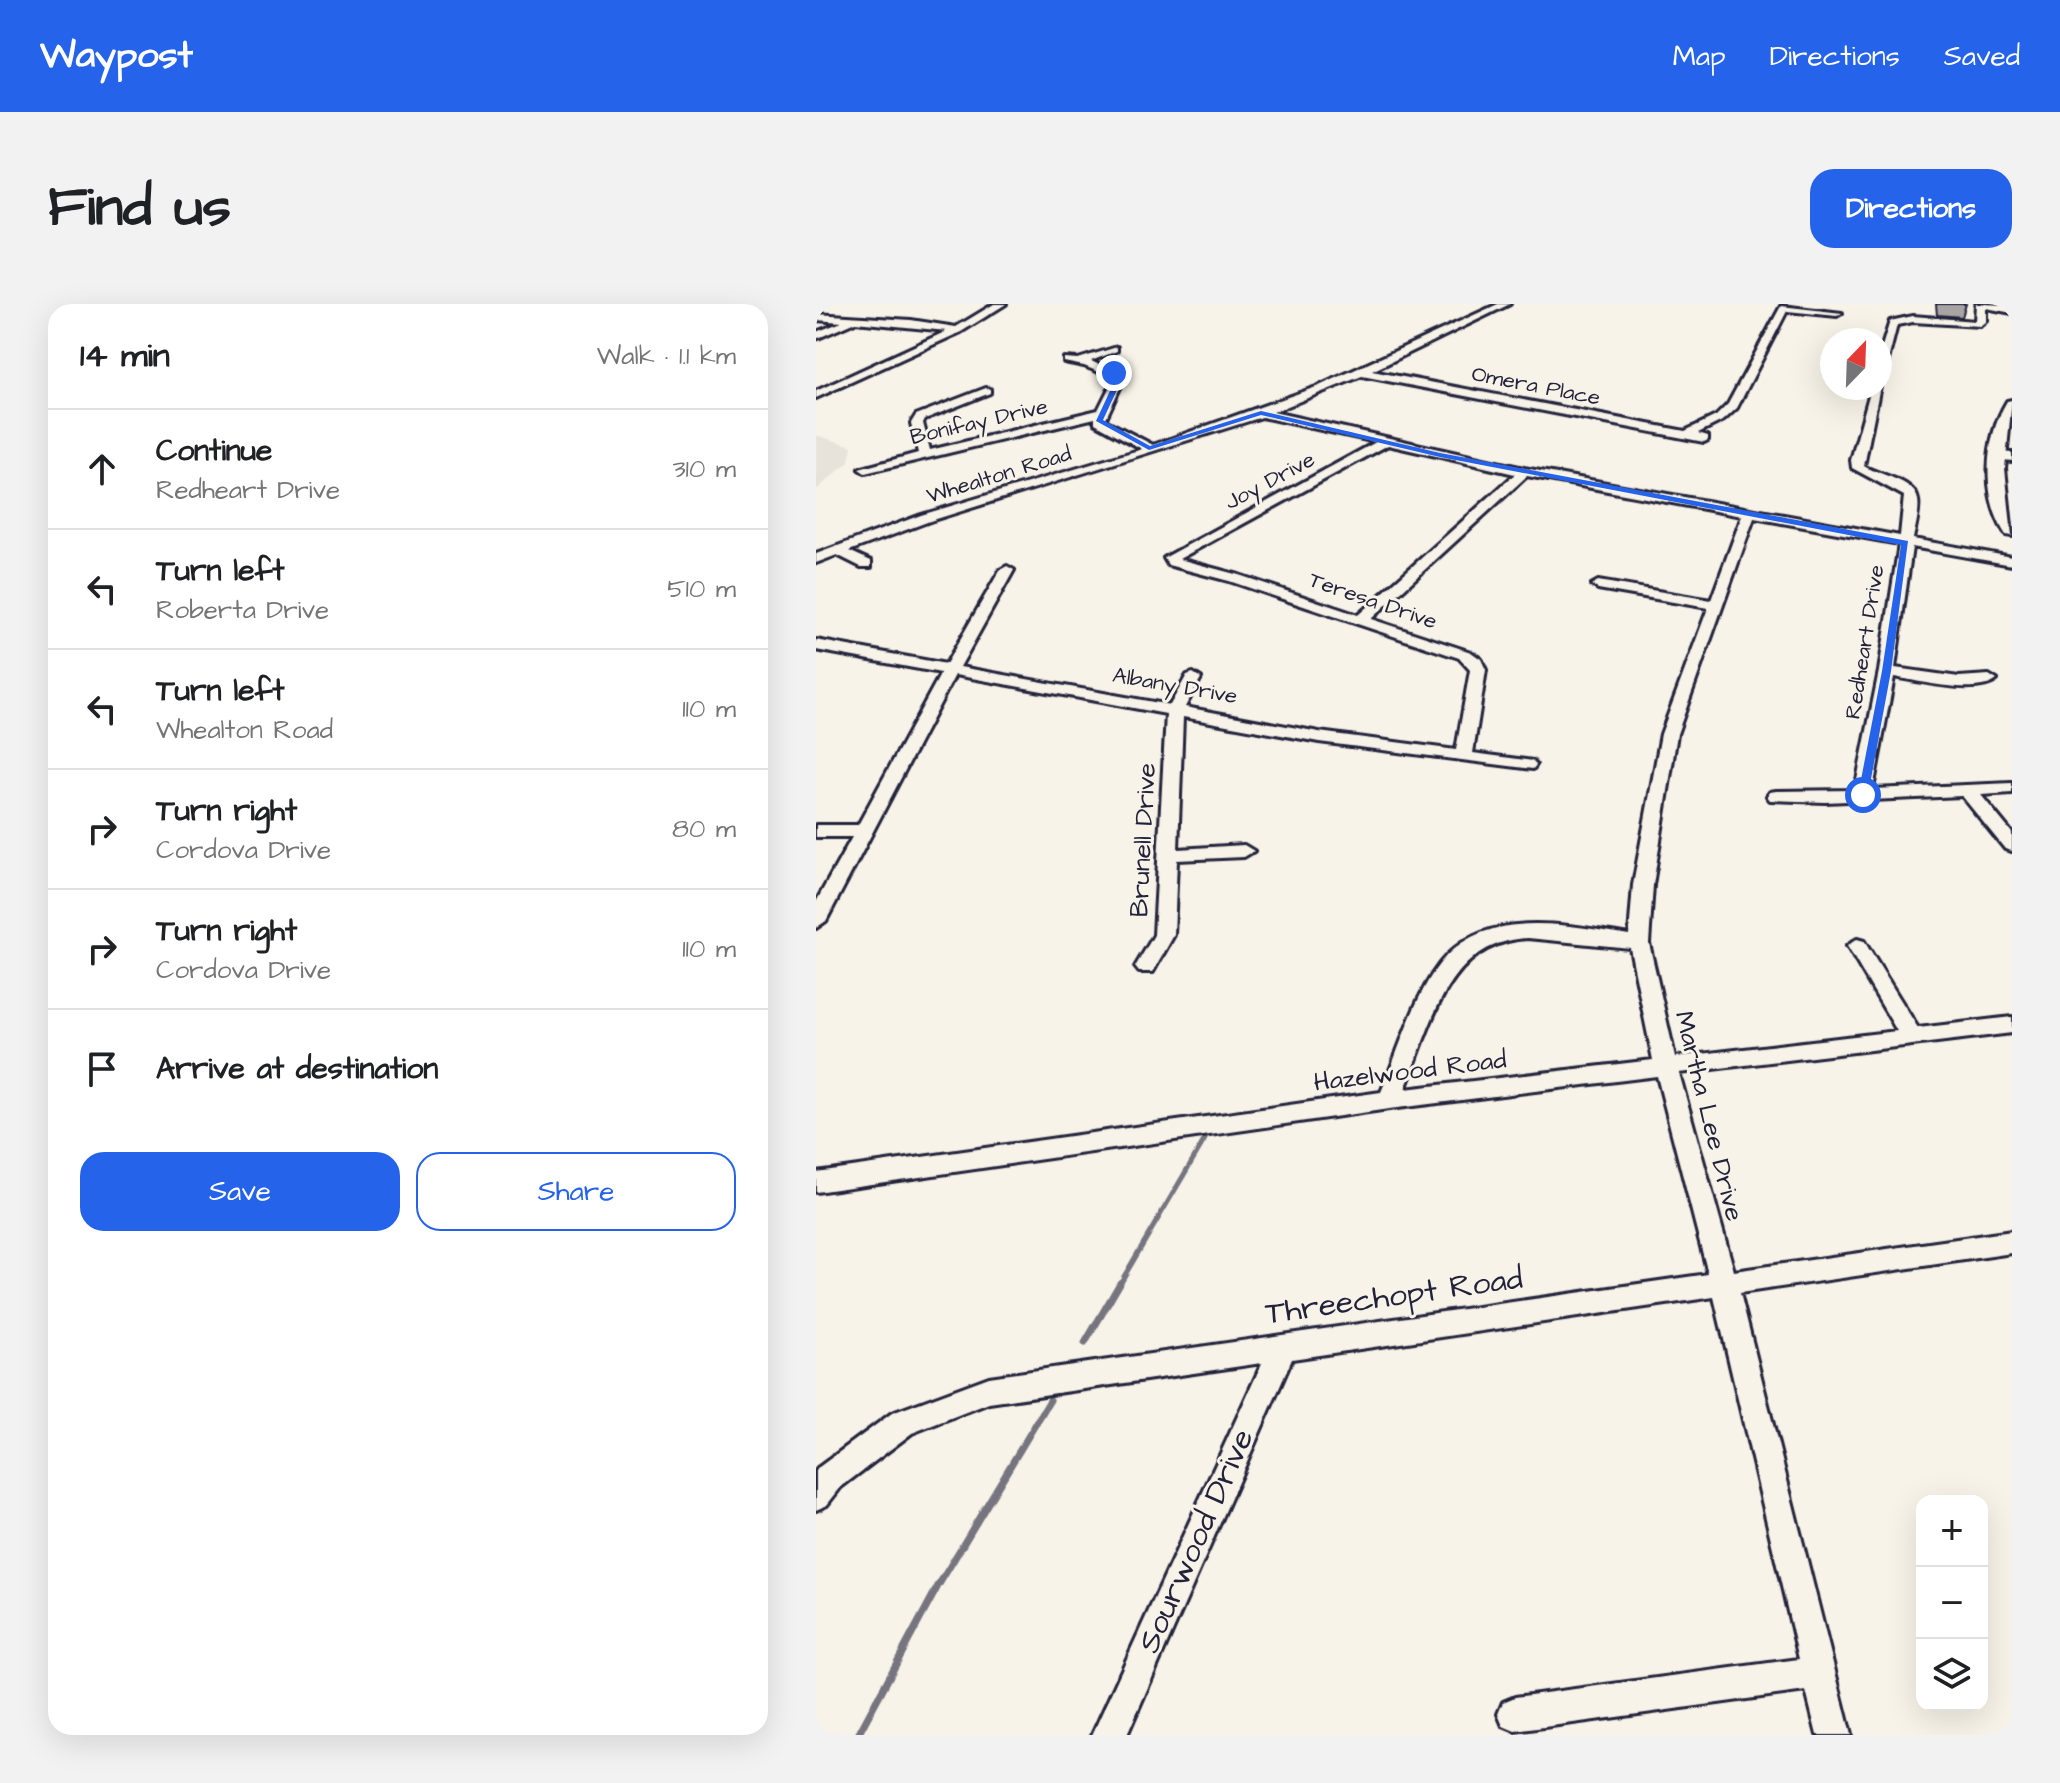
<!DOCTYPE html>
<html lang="en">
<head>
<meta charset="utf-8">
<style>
	body { margin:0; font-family:"Architects Daughter",sans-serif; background:#f2f2f2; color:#202124 }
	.controls { position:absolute; right:24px; bottom:24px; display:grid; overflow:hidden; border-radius:16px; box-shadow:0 8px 32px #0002 }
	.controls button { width:72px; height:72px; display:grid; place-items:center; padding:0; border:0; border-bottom:2px solid #e0e0e0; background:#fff; color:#202124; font:40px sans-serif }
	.compass { position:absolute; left:1004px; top:24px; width:72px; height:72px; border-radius:50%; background:#fff; box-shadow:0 8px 32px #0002; rotate:23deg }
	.stop { position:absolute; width:24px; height:24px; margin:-18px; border:6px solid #2563eb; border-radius:50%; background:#fff }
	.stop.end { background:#2563eb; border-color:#fff; box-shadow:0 2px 8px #0008 }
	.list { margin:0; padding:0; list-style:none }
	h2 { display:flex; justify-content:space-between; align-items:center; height:104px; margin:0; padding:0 32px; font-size:34px }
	h2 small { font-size:26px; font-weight:400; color:#757577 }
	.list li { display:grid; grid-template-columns:52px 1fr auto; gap:24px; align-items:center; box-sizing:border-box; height:120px; padding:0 32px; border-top:2px solid #e0e0e0 }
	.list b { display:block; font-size:30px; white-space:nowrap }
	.list p { margin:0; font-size:26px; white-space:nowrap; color:#757577 }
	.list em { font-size:26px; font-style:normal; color:#757577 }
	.actions { display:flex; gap:16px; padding:24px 32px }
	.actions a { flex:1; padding:18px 0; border:2px solid #2563eb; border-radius:24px; text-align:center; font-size:28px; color:#2563eb }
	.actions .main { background:#2563eb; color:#fff }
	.icon { flex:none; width:44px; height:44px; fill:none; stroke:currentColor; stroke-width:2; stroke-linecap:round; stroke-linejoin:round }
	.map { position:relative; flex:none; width:1196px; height:1431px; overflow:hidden; border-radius:24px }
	header { display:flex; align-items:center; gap:48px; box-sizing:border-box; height:112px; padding:0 40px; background:#2563eb; color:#fff }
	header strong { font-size:38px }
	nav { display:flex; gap:44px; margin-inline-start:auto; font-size:28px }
	.intro { display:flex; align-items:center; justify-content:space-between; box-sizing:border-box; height:192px; padding:0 48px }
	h1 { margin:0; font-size:56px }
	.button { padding:20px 36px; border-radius:24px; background:#2563eb; color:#fff; font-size:28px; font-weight:700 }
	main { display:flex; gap:48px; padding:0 48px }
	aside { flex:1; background:#fff; border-radius:24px; box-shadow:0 8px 32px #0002 }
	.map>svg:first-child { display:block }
	.built { fill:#e7e3db }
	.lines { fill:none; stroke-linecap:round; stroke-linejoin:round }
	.stream-far1 { stroke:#76747f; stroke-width:5 }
	.stream { stroke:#76747f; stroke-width:7 }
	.minor-casing { stroke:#22223b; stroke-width:6 }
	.major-casing { stroke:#22223b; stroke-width:6 }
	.minor { fill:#f7f3e8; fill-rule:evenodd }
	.major { fill:#f7f3e8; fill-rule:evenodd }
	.wall { fill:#a7a4a3; stroke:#22223b; stroke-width:2 }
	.route { fill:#2563eb }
	.labels { text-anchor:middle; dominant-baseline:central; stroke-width:6; stroke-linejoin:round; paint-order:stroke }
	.far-street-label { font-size:22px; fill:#22223b; stroke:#f7f3e8 }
	.street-label { font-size:26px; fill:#22223b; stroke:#f7f3e8 }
	.near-street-label { font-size:32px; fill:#22223b; stroke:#f7f3e8 }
</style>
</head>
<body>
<header>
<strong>Waypost</strong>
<nav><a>Map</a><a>Directions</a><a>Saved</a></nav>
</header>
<div class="intro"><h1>Find us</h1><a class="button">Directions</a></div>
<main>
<aside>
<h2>14 min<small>Walk · 1.1 km</small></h2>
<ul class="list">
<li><svg class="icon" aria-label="ahead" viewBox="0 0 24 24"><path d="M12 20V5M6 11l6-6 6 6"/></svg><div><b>Continue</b><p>Redheart Drive</p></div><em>310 m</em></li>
<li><svg class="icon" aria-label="left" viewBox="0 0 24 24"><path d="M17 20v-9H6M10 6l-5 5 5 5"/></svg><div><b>Turn left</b><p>Roberta Drive</p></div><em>510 m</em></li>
<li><svg class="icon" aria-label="left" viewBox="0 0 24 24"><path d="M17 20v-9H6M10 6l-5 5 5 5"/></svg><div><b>Turn left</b><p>Whealton Road</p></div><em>110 m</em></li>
<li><svg class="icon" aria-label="right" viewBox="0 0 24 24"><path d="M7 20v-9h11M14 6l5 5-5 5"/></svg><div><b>Turn right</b><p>Cordova Drive</p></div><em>80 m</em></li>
<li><svg class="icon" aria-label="right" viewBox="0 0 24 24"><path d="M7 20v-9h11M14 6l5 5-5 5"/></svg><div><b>Turn right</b><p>Cordova Drive</p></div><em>110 m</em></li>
<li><svg class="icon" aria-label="arrive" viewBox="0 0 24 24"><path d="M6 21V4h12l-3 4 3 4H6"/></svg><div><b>Arrive at destination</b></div></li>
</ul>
<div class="actions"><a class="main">Save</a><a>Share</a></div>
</aside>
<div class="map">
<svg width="1196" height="1431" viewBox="0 0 1196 1431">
	<rect width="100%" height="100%" fill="#f7f3e8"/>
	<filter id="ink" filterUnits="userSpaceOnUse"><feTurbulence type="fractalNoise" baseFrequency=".0125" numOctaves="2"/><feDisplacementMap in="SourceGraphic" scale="16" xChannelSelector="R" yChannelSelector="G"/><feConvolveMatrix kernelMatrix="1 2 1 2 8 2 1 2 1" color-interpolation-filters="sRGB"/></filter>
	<g filter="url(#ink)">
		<!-- built -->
		<path class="built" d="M 0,131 L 36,142 L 33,158 L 0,186 Z"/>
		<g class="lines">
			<!-- stream-far1 -->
			<path class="stream-far1" d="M 303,981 L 389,835"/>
			<!-- stream -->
			<g class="stream">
				<path d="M 269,1039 L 304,979"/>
				<path d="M 42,1431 L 122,1282 L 234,1096"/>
			</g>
			<!-- minor casing -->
			<g class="minor-casing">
				<g id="minor">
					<path d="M 178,0 L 190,0 L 145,28 L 0,94 L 0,87 L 131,27 L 39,18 L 0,35 L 0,28 L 26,18 L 0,16 L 0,10 L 95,16 L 140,23 Z"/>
					<path d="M 682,0 L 694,0 L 556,67 L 869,127 L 900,112 L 912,100 L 965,2 L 1026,9 L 1021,12 L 971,7 L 921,104 L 908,116 L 882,129 L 892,132 L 892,136 L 888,138 L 546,72 L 457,108 L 708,164 L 1084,232 L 1088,192 L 1036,164 L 1035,156 L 1055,84 L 1064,82 L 1048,162 C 1062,171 1099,176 1102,196 C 1104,207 1099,224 1097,235 L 1196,253 L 1196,261 L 1096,243 L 1079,364 L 1143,373 L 1173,371 L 1181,376 C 1162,392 1102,377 1078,373 L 1057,485 L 1196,479 L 1196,489 L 1165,491 L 1196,529 L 1196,547 L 1189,545 L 1146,492 L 1009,498 L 954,496 L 951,492 L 954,488 L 960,487 L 1039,486 L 1063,367 L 1083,240 L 938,214 L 861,430 L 837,581 L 833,639 L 859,753 L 1081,727 L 1031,642 L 1041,635 L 1048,637 L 1102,724 L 1196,713 L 1196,729 L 863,769 L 918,967 L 1196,927 L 1196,949 L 924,989 L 1035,1431 L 1001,1431 L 990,1387 L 699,1427 L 687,1422 L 682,1410 L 687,1398 L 699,1393 L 983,1355 L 898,993 L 476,1055 L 311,1431 L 276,1431 L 446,1059 L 173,1099 L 96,1129 L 25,1183 L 11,1201 L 0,1206 L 0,1167 L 3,1163 L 76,1109 L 173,1073 L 892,970 L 841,772 L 573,805 L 0,888 L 0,868 L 565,788 C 583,748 600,683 631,651 C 678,604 756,622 813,631 L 817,581 L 845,430 L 892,304 L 782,285 L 775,281 L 782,277 L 895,296 L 926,212 L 711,172 L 555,315 L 655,348 L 665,355 L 670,366 L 657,449 L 717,457 L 720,461 L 717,465 L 503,438 L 367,413 L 362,545 L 428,541 L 438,547 L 428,553 L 361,556 L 358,631 L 337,668 L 323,668 L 319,663 L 338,631 L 350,410 L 139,371 L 10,617 L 0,624 L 0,598 L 36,533 L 0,533 L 0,521 L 42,521 L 125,369 L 0,346 L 0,336 L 130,360 L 184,266 L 191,262 L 198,266 L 144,363 L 354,401 L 371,371 L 377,369 L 385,374 L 369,403 L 503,428 L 640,446 L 654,366 L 643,354 L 413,277 L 352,261 L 348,254 L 560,138 L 446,113 L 114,217 L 33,247 L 55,257 L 55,263 L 45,263 L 21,251 L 0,259 L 0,250 L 105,211 L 326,145 L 279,119 L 279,114 L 49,169 L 43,165 L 102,149 L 95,119 L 100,111 L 170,84 L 174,85 L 174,89 L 109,115 L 107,119 L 114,146 L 282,106 L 298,74 L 268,62 L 248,58 L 248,54 L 262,55 L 301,43 L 301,47 L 275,57 L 309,73 L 289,116 L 337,141 L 503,82 ZM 572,141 L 699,170 L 542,311 L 423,271 L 363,255 ZM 712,634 L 814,644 L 837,756 L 589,785 C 615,723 630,638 712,634 Z"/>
					<path d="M 1160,0 L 1170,0 L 1170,17 L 1164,22 L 1097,18 L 1081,21 L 1069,68 L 1064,71 L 1064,49 L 1074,17 L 1097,12 L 1159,17 Z"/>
					<path d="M 1183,148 L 1196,149 L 1196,157 L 1179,155 L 1179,149 Z"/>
				</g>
			</g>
			<!-- major casing -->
			<g class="major-casing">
				<g id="major">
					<path d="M 1163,0 L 1196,1 L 1196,9 L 1165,3 Z"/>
					<path d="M 1196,96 L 1189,164 L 1196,232 L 1190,231 C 1165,193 1168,135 1191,97 Z"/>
				</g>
			</g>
			<!-- minor -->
			<use href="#minor" class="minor"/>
			<!-- major -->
			<use href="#major" class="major"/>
		</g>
		<!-- wall -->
		<path class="wall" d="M 1120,0 L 1150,0 L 1146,13 L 1121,11 Z"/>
	</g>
	<!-- route -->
	<path class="route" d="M 298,67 L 307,73 L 287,116 L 334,142 L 445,107 L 624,149 L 1092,237 L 1075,367 L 1052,491 L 1047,494 L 1042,491 L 1066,367 L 1085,241 L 624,153 L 445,111 L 333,146 L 280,117 L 300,74 L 294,69 Z"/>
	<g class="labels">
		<!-- far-street labels -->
		<g class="far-street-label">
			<text transform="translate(720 82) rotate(11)">Omera Place</text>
			<text transform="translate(163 118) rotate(-13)">Bonifay Drive</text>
			<text transform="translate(183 171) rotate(-17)">Whealton Road</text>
			<text transform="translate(454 177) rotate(-28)">Joy Drive</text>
			<text transform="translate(557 297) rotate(19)">Teresa Drive</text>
			<text transform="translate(1049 338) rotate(-81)">Redheart Drive</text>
			<text transform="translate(359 382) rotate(10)">Albany Drive</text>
		</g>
		<!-- street labels -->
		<g class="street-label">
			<text transform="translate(327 536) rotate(-87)">Brunell Drive</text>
			<text transform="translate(594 767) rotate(-7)">Hazelwood Road</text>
			<text transform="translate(893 812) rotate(76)">Martha Lee Drive</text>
		</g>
		<!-- near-street labels -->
		<g class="near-street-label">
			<text transform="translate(578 992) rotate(-8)">Threechopt Road</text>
			<text transform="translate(380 1237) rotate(-66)">Sourwood Drive</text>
		</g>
	</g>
</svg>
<div class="controls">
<button>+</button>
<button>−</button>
<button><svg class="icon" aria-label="layers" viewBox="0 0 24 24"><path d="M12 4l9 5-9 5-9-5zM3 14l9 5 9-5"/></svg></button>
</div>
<svg class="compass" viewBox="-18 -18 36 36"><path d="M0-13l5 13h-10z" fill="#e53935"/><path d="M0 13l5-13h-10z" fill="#757577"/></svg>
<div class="stop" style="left:1047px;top:491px"></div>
<div class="stop end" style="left:298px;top:69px"></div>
</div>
</main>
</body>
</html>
